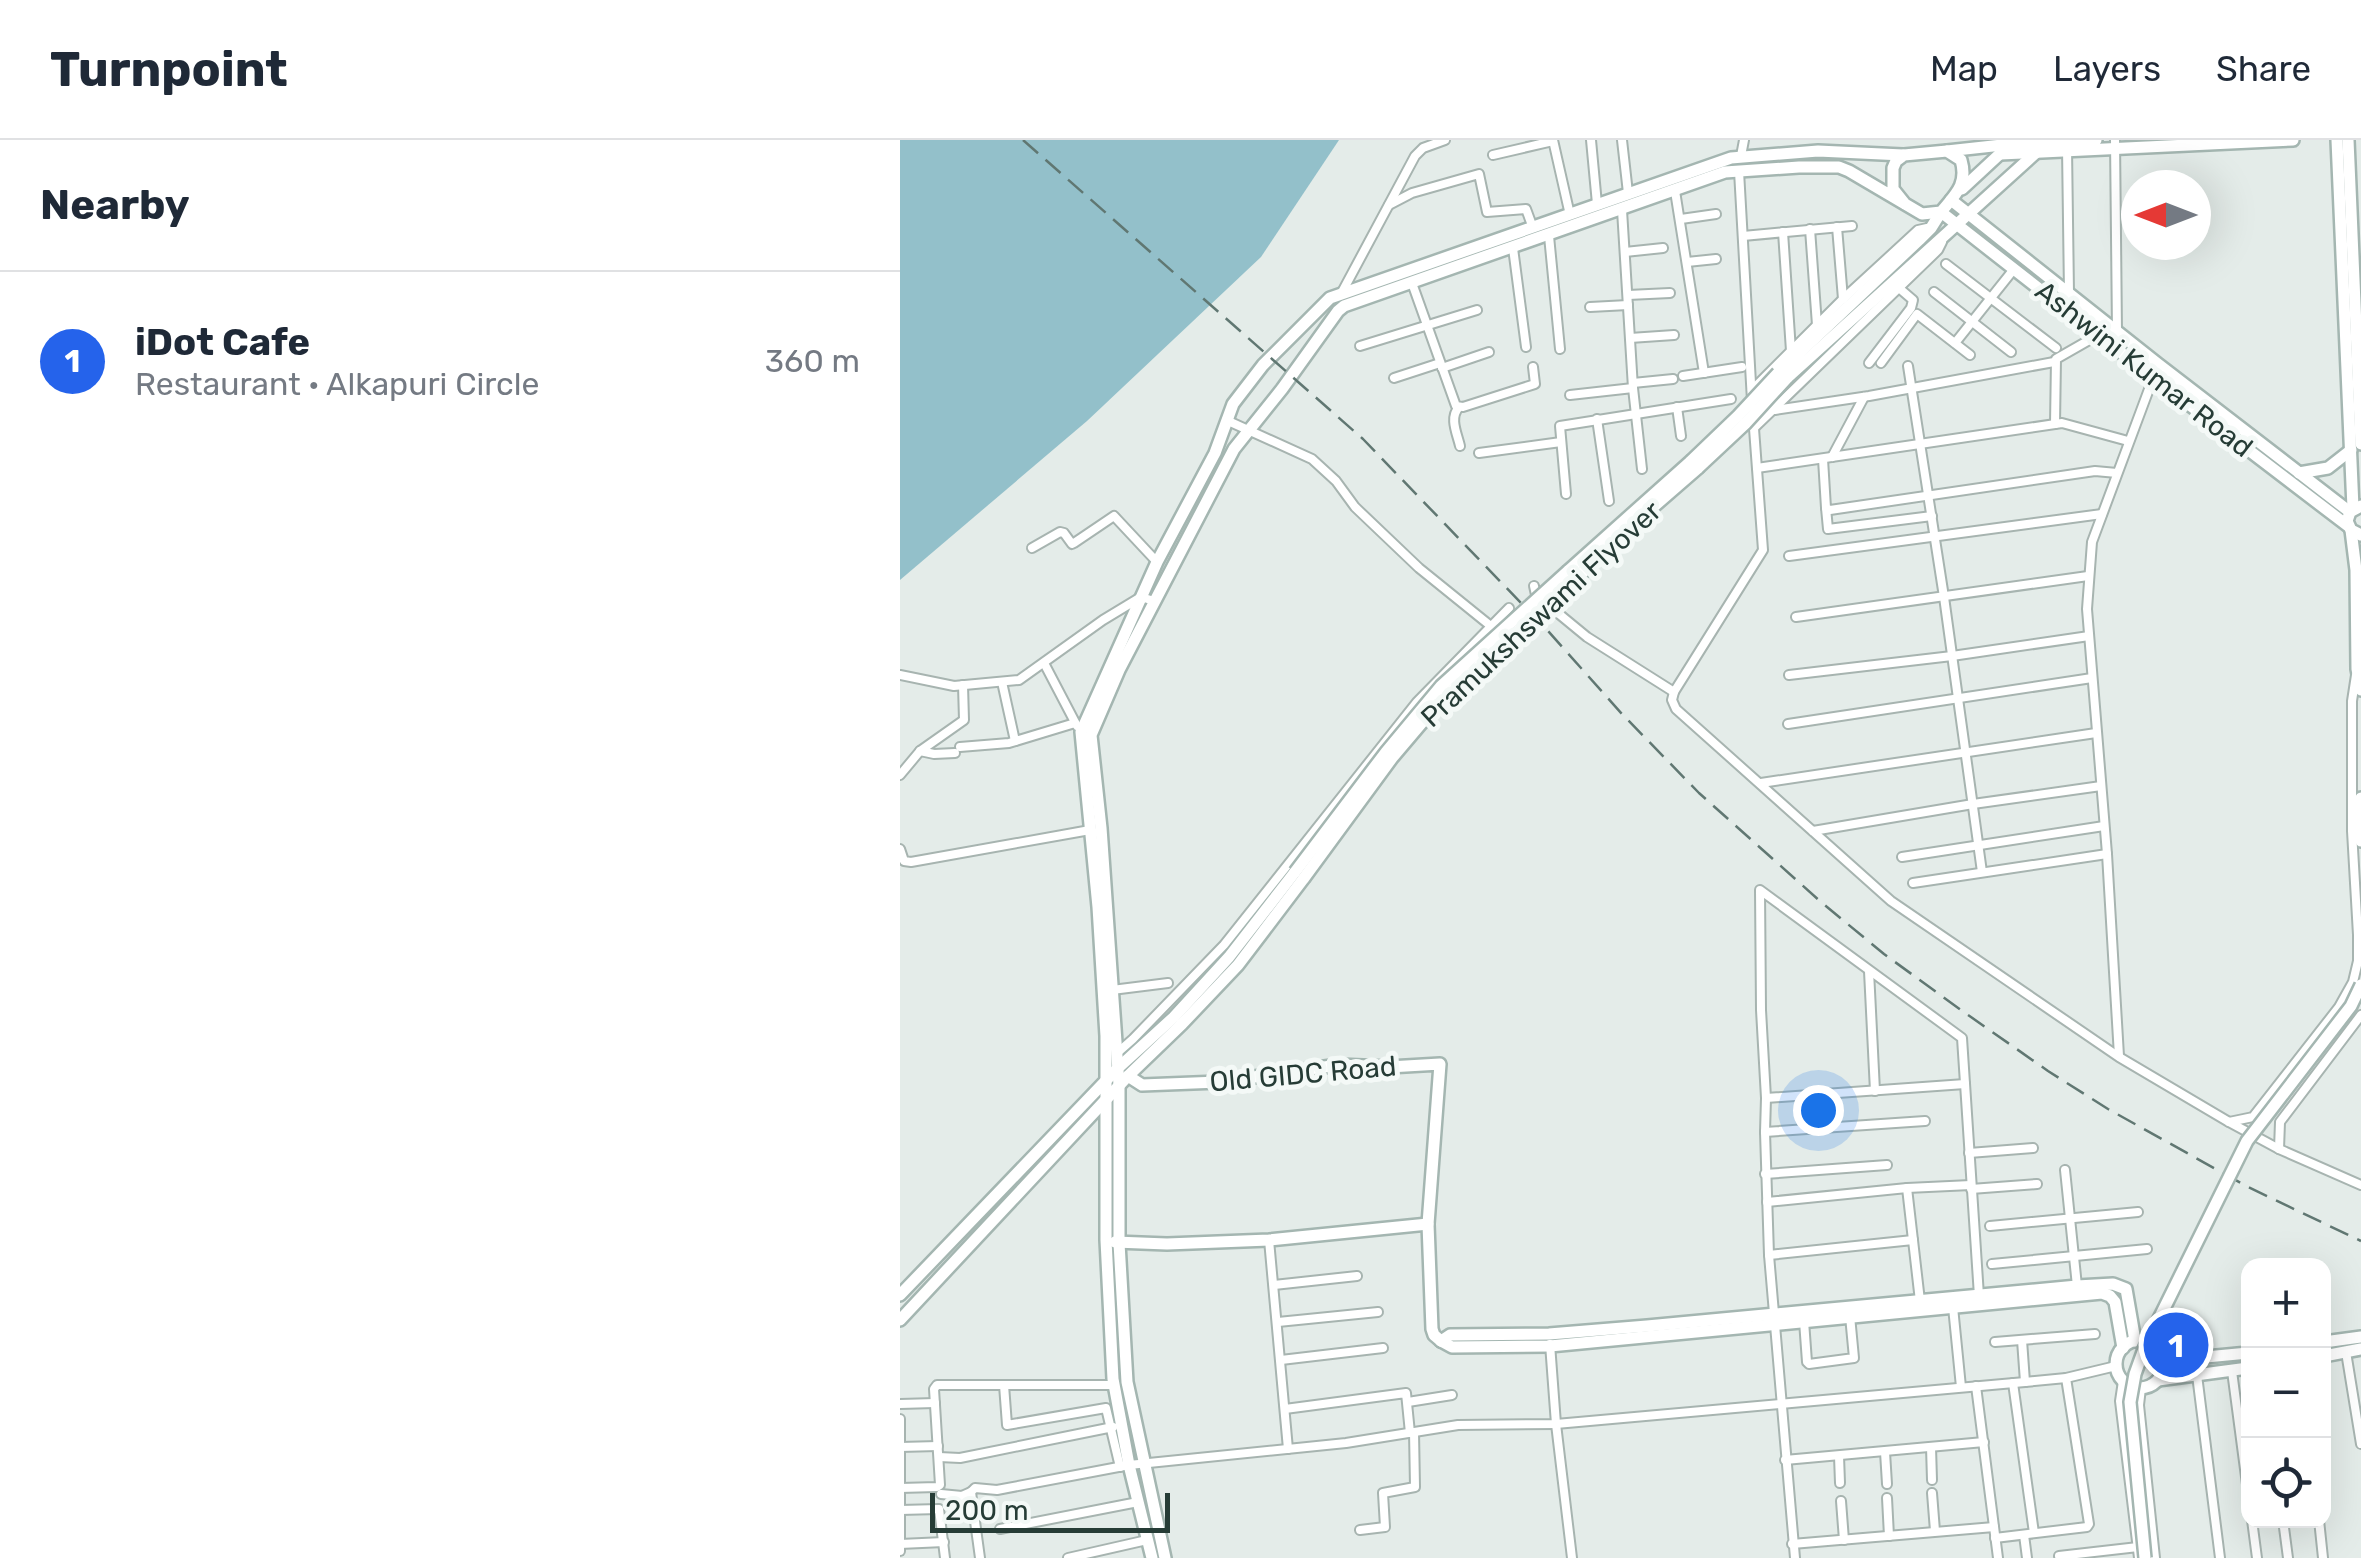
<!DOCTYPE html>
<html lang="en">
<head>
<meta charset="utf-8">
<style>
	body { margin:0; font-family:Rubik,sans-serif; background:#f6f6f7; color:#1f2937 }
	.controls { position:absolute; right:30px; bottom:30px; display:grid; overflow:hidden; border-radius:20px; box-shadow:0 10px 40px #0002 }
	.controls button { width:90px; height:90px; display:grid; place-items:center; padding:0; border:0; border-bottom:2px solid #e0e1e3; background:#fff; color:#1f2937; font:50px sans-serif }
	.compass { position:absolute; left:1221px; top:30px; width:90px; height:90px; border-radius:50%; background:#fff; box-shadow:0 10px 40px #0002; rotate:270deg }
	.scale { position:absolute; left:30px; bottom:25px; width:240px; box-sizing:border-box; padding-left:10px; border:5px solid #263c36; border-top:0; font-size:28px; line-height:35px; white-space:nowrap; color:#263c36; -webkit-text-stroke:8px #f4f9f7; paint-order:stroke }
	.you { position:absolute; left:918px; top:970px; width:35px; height:35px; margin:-25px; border:8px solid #fff; border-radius:50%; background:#1a73e8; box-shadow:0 0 0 15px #1a73e833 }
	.badge { display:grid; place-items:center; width:65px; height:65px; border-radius:50%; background:#2563eb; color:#fff; font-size:32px; font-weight:700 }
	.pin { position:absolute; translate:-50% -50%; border:5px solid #fff; box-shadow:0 2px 10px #0006 }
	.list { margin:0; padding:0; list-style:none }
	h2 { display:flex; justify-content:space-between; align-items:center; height:130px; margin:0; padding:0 40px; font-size:42px }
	h2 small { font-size:32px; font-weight:400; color:#747a83 }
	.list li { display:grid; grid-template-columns:65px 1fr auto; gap:30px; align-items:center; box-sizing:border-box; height:180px; padding:0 40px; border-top:2px solid #e0e1e3 }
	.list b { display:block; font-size:38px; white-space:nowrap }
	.list p { margin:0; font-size:32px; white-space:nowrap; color:#747a83 }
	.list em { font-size:32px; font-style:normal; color:#747a83 }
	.icon { flex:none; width:55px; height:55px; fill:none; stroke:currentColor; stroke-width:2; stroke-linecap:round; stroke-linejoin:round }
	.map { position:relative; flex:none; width:1461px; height:1418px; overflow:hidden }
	header { display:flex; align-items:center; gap:60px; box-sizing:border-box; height:140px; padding:0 50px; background:#fff; border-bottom:2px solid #e0e1e3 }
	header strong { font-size:48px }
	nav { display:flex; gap:55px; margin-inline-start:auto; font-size:35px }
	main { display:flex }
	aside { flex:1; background:#fff }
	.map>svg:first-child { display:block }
	.water { fill:#93c0ca }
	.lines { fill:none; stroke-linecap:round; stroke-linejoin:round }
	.street-casing { stroke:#a7b4b0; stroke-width:12 }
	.secondary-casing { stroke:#a4b6b1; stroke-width:16 }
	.street { stroke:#fff; stroke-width:8 }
	.secondary { stroke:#fff; stroke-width:11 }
	.rail { stroke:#607772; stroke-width:2.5; stroke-dasharray:20 10; stroke-linecap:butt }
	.secondary-bridge-casing { stroke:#a4b6b1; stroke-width:16; stroke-linecap:butt }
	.secondary-bridge { stroke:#fff; stroke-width:11 }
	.labels { text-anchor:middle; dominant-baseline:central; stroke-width:10; stroke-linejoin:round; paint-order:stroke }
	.street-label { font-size:28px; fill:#263c36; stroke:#f4f9f7 }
</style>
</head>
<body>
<header>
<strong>Turnpoint</strong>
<nav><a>Map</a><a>Layers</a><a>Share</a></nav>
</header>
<main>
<aside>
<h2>Nearby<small></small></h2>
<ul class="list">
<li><span class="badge">1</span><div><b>iDot Cafe</b><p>Restaurant · Alkapuri Circle</p></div><em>360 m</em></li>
</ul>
</aside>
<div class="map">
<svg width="1461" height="1418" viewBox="0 0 1461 1418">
	<rect width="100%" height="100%" fill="#e4ece9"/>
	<!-- water -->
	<path class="water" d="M 0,0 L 439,0 L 361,117 L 187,281 L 0,440 Z"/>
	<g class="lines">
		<!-- street casing -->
		<g class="street-casing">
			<g id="street">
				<path d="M 653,0 L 670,75"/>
				<path d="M 691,0 L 697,64"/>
				<path d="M 722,0 L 728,53"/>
				<path d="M 1215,0 L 1217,191"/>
				<path d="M 1167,8 L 1169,153"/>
				<path d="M 593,15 L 653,1"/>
				<path d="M 841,16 L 844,0"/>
				<path d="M 839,31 L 852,261"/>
				<path d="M 775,51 L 804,233"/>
				<path d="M 489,65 L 512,53 L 579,34 L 587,72 L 626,69 L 633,88"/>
				<path d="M 722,70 L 733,248 L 742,329"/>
				<path d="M 781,79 L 816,74"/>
				<path d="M 937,87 L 943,159"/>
				<path d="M 910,89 L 917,185"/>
				<path d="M 883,92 L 891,211"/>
				<path d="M 649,96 L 660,209"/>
				<path d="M 843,96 L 952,86"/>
				<path d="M 613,108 L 626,207"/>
				<path d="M 725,112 L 763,108"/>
				<path d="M 787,122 L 816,119"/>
				<path d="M 1046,124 L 1156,208"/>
				<path d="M 512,143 L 556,266 L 563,267 L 635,244 L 633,227"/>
				<path d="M 1034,152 L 1111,212"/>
				<path d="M 441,154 L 515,16 L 523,8 L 545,0"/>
				<path d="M 728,155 L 770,153"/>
				<path d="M 690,167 L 728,165"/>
				<path d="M 730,198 L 774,195"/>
				<path d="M 1055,203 L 1114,129"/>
				<path d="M 460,206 L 577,170"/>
				<path d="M 969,223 L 1011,168 L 1013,160 L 999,148"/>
				<path d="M 981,223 L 1017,174 L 1070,215"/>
				<path d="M 1008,226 L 1044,457 L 1082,732"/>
				<path d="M 542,228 L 589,212"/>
				<path d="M 783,236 L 842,227"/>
				<path d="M 494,238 L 540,223"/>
				<path d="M 733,243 L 773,239"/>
				<path d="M 852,250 L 943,159 L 1018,90 L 1027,88"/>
				<path d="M 670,255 L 733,248"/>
				<path d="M 559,267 C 549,278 557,293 560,306"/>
				<path d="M 777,267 L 781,296"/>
				<path d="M 875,270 L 969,256 L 1154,222"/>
				<path d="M 853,275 L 863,410 L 774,552 L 772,560 L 776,569 L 991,761 L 1219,917 L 1329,982 L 1379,1009 L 1461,1045"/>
				<path d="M 697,279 L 709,361"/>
				<path d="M 326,280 L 412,319 L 436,341 L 455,367 L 519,428 L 592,487"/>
				<path d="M 1155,284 L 1156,219 L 1212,187"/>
				<path d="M 854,288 L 1038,110 L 1042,102"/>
				<path d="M 579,313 L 661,302"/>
				<path d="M 932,317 L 964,257"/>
				<path d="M 923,319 L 926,368 L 930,370 L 1195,331 L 1217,333"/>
				<path d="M 857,328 L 1162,283 L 1228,301"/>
				<path d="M 666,354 L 660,286 L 831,259"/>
				<path d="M 926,368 L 928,389 L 1032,376"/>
				<path d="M 132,408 L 160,392 L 164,393 L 172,404 L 174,403 L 214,376 L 257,422"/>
				<path d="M 889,416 L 1202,374"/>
				<path d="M 634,446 L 636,455 L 687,497 L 774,552"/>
				<path d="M 896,477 L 1188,436"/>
				<path d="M 144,523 L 177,586"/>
				<path d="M 0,535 L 54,546 L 119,540 L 203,480 L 241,457 L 254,461"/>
				<path d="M 889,535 L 1052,516 L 1189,496"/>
				<path d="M 102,542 L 115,601"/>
				<path d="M 888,584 L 1192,538"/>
				<path d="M 60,607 L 109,603 L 175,583"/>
				<path d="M 20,611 L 34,614 L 55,613"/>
				<path d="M 0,635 L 20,611 L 64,580 L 63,545"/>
				<path d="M 861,643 L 1196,593"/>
				<path d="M 913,691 L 1073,664 L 1201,646"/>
				<path d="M 0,709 L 4,721 L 11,722 L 190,690"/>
				<path d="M 1002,717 L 1204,686"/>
				<path d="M 1013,743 L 1207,714"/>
				<path d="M 969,831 L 975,951"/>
				<path d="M 212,850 L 268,843"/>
				<path d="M 216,914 L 233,899 L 324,805 L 517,562 L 609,468"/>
				<path d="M 1219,916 L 1207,714 L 1187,469 L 1192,402 L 1255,233"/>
				<path d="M 866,958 L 1065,944"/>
				<path d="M 1329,982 L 1353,977 L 1439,867 L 1453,842 L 1458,821 L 1458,795 L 1452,691 L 1452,561 L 1456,535"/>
				<path d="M 865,992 L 1025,981"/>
				<path d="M 1379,1009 L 1380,982 L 1461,875"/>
				<path d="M 1069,1013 L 1133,1008"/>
				<path d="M 1165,1030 L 1177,1146"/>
				<path d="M 865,1034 L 987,1025"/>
				<path d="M 1007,1048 L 1020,1161"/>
				<path d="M 1071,1049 L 1137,1044"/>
				<path d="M 867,1062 L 1007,1048 L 1071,1045"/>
				<path d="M 1090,1086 L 1238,1072"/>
				<path d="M 369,1100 L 388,1309"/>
				<path d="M 869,1115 L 1013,1100"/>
				<path d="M 1092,1124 L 1247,1109"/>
				<path d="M 374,1145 L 457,1136"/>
				<path d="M 1053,1167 L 1061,1247"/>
				<path d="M 904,1181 L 907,1222 L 909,1224 L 954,1218 L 950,1176"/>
				<path d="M 378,1182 L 478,1172"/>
				<path d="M 1122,1200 L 1125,1242"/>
				<path d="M 1095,1202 L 1195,1194"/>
				<path d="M 650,1204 L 656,1284 L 672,1418"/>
				<path d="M 1446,1212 L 1461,1304"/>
				<path d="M 381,1220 L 483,1208"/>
				<path d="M 1332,1231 L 1348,1352"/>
				<path d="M 1297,1235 L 1320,1418"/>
				<path d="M 1223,1241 L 1220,1261 L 1239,1418"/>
				<path d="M 1113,1243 L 1134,1393"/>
				<path d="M 104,1245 L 107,1285 L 206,1268 L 220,1327"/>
				<path d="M 1076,1246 L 1098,1418"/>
				<path d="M 1241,1248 L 1239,1265 L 1255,1418"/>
				<path d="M 508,1262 L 552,1255"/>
				<path d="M 0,1264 L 35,1263"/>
				<path d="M 385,1269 L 506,1253 L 510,1293"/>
				<path d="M 0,1279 L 0,1411"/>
				<path d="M 0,1307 L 38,1306"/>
				<path d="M 1031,1307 L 1032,1340"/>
				<path d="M 985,1312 L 987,1344"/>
				<path d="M 939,1316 L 940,1343"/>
				<path d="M 39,1317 L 60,1318 L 213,1287"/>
				<path d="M 885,1320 L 1084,1302"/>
				<path d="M 0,1348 L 37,1347 L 40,1345 L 34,1249 L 37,1245 L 213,1245"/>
				<path d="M 1032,1353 L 1035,1391"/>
				<path d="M 41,1354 L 62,1356 L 71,1352"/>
				<path d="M 987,1358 L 989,1396"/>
				<path d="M 941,1361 L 944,1400"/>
				<path d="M 0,1370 L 39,1369 L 45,1418"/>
				<path d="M 1352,1380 L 1357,1418"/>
				<path d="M 1383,1380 L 1388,1418"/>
				<path d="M 1419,1380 L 1423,1418"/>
				<path d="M 100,1389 L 238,1362"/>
				<path d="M 460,1390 L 485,1387 L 483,1353 L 515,1347 L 514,1292"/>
				<path d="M 1124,1395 L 1127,1418"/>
				<path d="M 1095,1398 L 1187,1387 L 1189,1384 L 1166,1238"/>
				<path d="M 0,1404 L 44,1402"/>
				<path d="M 892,1404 L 1094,1387"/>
				<path d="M 1159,1416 L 1238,1407"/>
				<path d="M 80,1418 L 71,1352 L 75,1348 L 97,1350 L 229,1325 L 446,1303 L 558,1285 L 656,1284 L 1125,1242 L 1166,1238 L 1216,1226"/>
				<path d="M 168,1418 L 247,1400"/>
				<path d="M 895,1418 L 869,1115 L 865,992 L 866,958 L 861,870 L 860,750 L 1062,898 L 1079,1156"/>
			</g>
		</g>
		<!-- secondary casing -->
		<g class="secondary-casing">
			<g id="secondary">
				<path d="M 1437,0 L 1453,368"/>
				<path d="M 1448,0 L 1461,304"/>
				<path d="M 1047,11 L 1111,4 L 1196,0"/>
				<path d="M 1100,14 L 1393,0"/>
				<path d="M 1062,49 L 1103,11"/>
				<path d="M 1051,60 L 1258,224 L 1450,372"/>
				<path d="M 878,233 L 1019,100 L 1031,88 L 1041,72 L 1198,195 L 1448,386"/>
				<path d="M 887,238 L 1150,0"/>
				<path d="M 1399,333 L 1428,328 L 1451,310"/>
				<path d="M 1461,366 L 1450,372 L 1447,381 L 1451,390 L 1461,395"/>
				<path d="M 1451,390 L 1456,430 L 1457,529 L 1461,550"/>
				<path d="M 668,431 L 791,321"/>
				<path d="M 676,439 L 721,395 L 798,328"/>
				<path d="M 1461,658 L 1461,701"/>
				<path d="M 228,936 L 242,945 L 319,942 L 438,925 L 489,927 L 540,924 L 528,1084 L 532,1189 L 534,1195 L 541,1201"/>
				<path d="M 215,1102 L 267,1104 L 369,1100 L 528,1084"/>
				<path d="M 0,1155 L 217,929 L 274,877 L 329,817 L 395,732"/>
				<path d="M 0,1180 L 228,936 L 282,884 L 338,825 L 404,738"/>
				<circle cx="1240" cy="1224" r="24"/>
				<path d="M 541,1201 L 550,1195 L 649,1194 L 747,1186 L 1177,1146 L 1213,1144 L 1226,1149 L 1235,1201"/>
				<path d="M 541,1201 L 552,1207 L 650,1206 L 1202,1153 L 1210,1156 L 1215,1162 L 1223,1208"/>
				<path d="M 1424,1202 L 1461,1197"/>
				<path d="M 1424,1216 L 1461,1209"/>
				<path d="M 1264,1221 L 1348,1213"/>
				<path d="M 1258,1240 L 1348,1228"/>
				<path d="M 252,1418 L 229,1325 L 213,1239 L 206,1100 L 206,896 L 198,767 L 181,592 L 257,422 L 315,313 L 333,264 L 363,225 L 430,158 L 831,18 L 918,11 L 1003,15"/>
				<path d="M 265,1418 L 227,1242 L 219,1103 L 219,945 L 201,688 L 191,595 L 219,530 L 334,309 L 382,249 L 438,171 L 444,166 L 825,32 L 899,27 L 939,27 L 949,31 L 1022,74 L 1041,72 C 1056,54 1068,44 1061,20 L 1047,11 L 1004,15 L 996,21 L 993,28 L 993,49 L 1005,64"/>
			</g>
		</g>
		<!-- street -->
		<use href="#street" class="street"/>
		<!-- secondary -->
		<use href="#secondary" class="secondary"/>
		<!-- rail -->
		<path class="rail" d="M 123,0 L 463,299 L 648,491 L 722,574 L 799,653 L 921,762 L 984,814 L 1061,870 L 1148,931 L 1208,969 L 1348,1047 L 1461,1101"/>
		<!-- secondary-bridge casing -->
		<g class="secondary-bridge-casing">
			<g id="secondary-bridge">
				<path d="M 791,321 L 838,276 L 878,233"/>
				<path d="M 798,328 L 845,284 L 887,238"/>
				<path d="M 395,732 L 486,612 L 541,546 L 668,431"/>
				<path d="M 404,738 L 492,618 L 542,559 L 676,439"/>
				<path d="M 1245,1418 L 1230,1262 L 1235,1234 L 1244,1209 L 1347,1001 L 1451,866 L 1461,845"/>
			</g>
		</g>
		<!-- secondary-bridge -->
		<use href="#secondary-bridge" class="secondary-bridge"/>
	</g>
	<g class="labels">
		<!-- street labels -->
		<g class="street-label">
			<text transform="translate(1244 229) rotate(38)">Ashwini Kumar Road</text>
			<text transform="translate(641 474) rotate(-43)">Pramukshswami Flyover</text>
			<text transform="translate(403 934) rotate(-5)">Old GIDC Road</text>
		</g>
	</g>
</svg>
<div class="controls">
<button>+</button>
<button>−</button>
<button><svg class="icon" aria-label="locate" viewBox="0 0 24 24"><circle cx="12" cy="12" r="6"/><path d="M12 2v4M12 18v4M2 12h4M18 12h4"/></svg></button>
</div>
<svg class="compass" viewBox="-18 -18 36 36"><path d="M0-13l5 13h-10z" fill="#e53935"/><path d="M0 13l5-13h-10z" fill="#747a83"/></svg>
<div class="scale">200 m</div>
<div class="you"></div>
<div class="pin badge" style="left:1276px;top:1205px">1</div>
</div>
</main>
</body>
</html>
